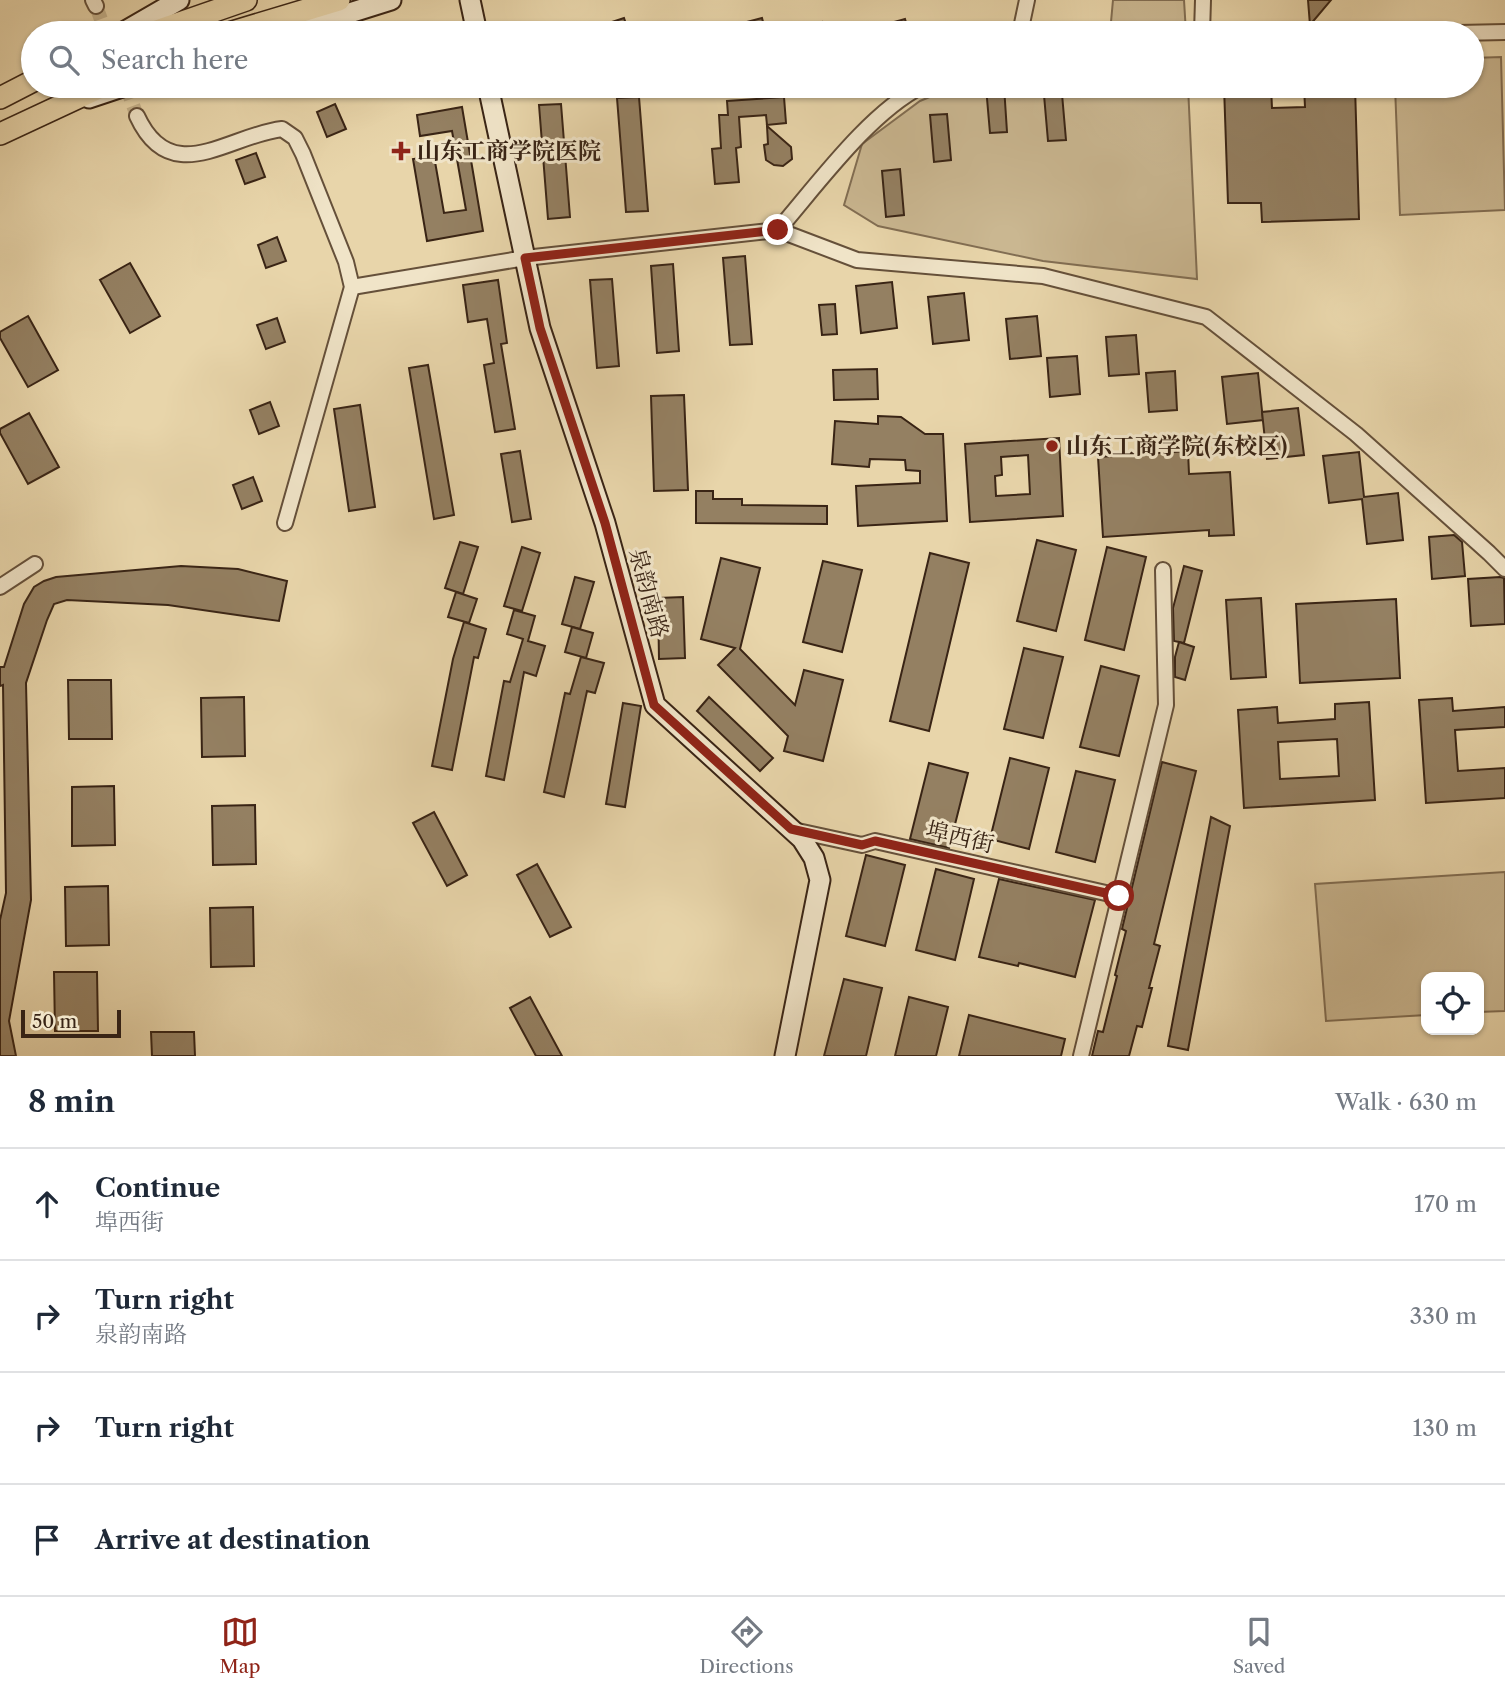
<!DOCTYPE html>
<html lang="en">
<head>
<meta charset="utf-8">
<style>
	body { margin:0; font-family:"Libre Caslon Text","Noto Serif SC",serif; background:#f6f6f7; color:#1f2937 }
	.controls { position:absolute; right:21px; bottom:21px; display:grid; overflow:hidden; border-radius:14px; box-shadow:0 2px 5px #0004 }
	.controls button { width:63px; height:63px; display:grid; place-items:center; padding:0; border:0; border-bottom:2px solid #e0e1e3; background:#fff; color:#1f2937; font:35px sans-serif }
	.scale { position:absolute; left:21px; bottom:18px; width:100px; box-sizing:border-box; padding-left:7px; border:4px solid #392415; border-top:0; font-size:19px; line-height:24px; white-space:nowrap; color:#392415; -webkit-text-stroke:5px #f0e4c8; paint-order:stroke }
	.stop { position:absolute; width:21px; height:21px; margin:-16px; border:5px solid #8f2418; border-radius:50%; background:#fff }
	.stop.end { background:#8f2418; border-color:#fff; box-shadow:0 2px 7px #0008 }
	.list { margin:0; padding:0; list-style:none }
	h2 { display:flex; justify-content:space-between; align-items:center; height:91px; margin:0; padding:0 28px; font-size:30px }
	h2 small { font-size:23px; font-weight:400; color:#747a83 }
	.list li { display:grid; grid-template-columns:46px 1fr auto; gap:21px; align-items:center; box-sizing:border-box; height:112px; padding:0 28px; border-top:2px solid #e0e1e3 }
	.list b { display:block; font-size:26px; white-space:nowrap }
	.list p { margin:0; font-size:23px; white-space:nowrap; color:#747a83 }
	.list em { font-size:23px; font-style:normal; color:#747a83 }
	.icon { flex:none; width:38px; height:38px; fill:none; stroke:currentColor; stroke-width:2; stroke-linecap:round; stroke-linejoin:round }
	.map { position:relative; flex:none; width:1505px; height:1056px; overflow:hidden }
	.search { position:absolute; background:#fff; box-shadow:0 2px 5px #0004; left:21px; right:21px; top:21px; height:77px; display:flex; align-items:center; gap:18px; box-sizing:border-box; padding:0 24px; border-radius:38px; color:#747a83; font-size:26px }
	.sheet { height:539px; background:#fff }
	nav { display:flex; justify-content:space-around; align-items:center; box-sizing:border-box; height:98px; border-top:2px solid #e0e1e3; background:#fff; font-size:19px; color:#747a83 }
	nav a { display:grid; justify-items:center; gap:4px }
	nav .on { color:#8f2418 }
	.map>svg:first-child { display:block }
	.green { fill:#cab791; stroke:#826e53; stroke-width:2 }
	.building { fill:#948062; stroke:#392415; stroke-width:2; fill-rule:evenodd }
	.lines { fill:none; stroke-linecap:round; stroke-linejoin:round }
	.street-tunnel { stroke:#c5b28c; stroke-width:14; stroke-dasharray:14 7; stroke-linecap:butt }
	.street-casing { stroke:#65503a; stroke-width:18 }
	.secondary-casing { stroke:#392415; stroke-width:23 }
	.primary-casing { stroke:#392415; stroke-width:24 }
	.street { stroke:#f0e4c8; stroke-width:14 }
	.secondary { stroke:#f0e4c8; stroke-width:19 }
	.primary { stroke:#e8d5aa; stroke-width:21 }
	.route { stroke:#8f2418; stroke-width:9 }
	.poi-dot { fill:#8f2418; stroke:#f0e4c8; stroke-width:2.5 }
	.labels { text-anchor:middle; dominant-baseline:central; stroke-width:6; stroke-linejoin:round; paint-order:stroke }
	.poi-label { font-size:23px; font-weight:bold; fill:#392415; stroke:#f0e4c8; text-anchor:start }
	.street-label { font-size:23px; fill:#392415; stroke:#f0e4c8 }
</style>
</head>
<body>
<div class="map">
<svg width="1505" height="1056" viewBox="0 0 1505 1056">
	<rect width="100%" height="100%" fill="#e8d5aa"/>
	<filter id="stains"><feTurbulence type="fractalNoise" baseFrequency=".00286" numOctaves="4"/><feColorMatrix values="0 0 0 0 .2 0 0 0 0 .09 0 0 0 0 .02 0 0 0 .5 -.17"/></filter>
	<radialGradient id="worn" r=".72"><stop offset=".6" stop-color="#630" stop-opacity="0"/><stop offset="1" stop-color="#630" stop-opacity=".3"/></radialGradient>
	<!-- green -->
	<g class="green">
		<path d="M 1113,0 L 1184,0 L 1186,33 L 1110,33 Z"/>
		<path d="M 1501,57 L 1505,210 L 1400,215 L 1395,86 L 1472,86 L 1472,58 Z"/>
		<path d="M 956,86 L 1188,86 L 1197,279 L 1043,261 L 878,226 L 844,205 L 862,144 L 920,101 Z"/>
		<path d="M 1505,872 L 1505,1011 L 1479,1012 L 1479,977 L 1426,977 L 1426,1015 L 1326,1021 L 1315,884 Z"/>
	</g>
	<!-- building -->
	<g class="building">
		<path d="M 1308,0 L 1331,0 L 1310,25 Z"/>
		<path d="M 624,18 L 629,33 L 609,33 L 606,24 Z"/>
		<path d="M 762,18 L 766,33 L 746,33 L 743,23 Z"/>
		<path d="M 905,19 L 909,33 L 889,33 L 887,24 Z"/>
		<path d="M 822,22 L 824,33 L 792,33 L 791,29 Z"/>
		<path d="M 1004,86 L 1007,132 L 990,133 L 986,87 Z"/>
		<path d="M 1224,86 L 1271,86 L 1272,108 L 1305,107 L 1304,86 L 1355,86 L 1359,219 L 1262,222 L 1261,203 L 1228,203 Z"/>
		<path d="M 1062,94 L 1066,140 L 1048,141 L 1044,95 Z"/>
		<path d="M 639,97 L 648,211 L 626,212 L 617,98 Z"/>
		<path d="M 784,97 L 786,123 L 767,125 L 766,115 L 739,117 L 741,147 L 736,148 L 739,182 L 715,184 L 712,149 L 721,148 L 719,115 L 728,115 L 727,101 Z"/>
		<path d="M 335,104 L 346,129 L 327,137 L 317,112 Z"/>
		<path d="M 561,104 L 570,217 L 548,219 L 539,105 Z"/>
		<path d="M 462,107 L 483,231 L 427,241 L 413,159 L 434,156 L 444,213 L 466,210 L 452,131 L 420,136 L 417,115 Z"/>
		<path d="M 947,114 L 951,160 L 934,162 L 930,115 Z"/>
		<path d="M 767,126 L 791,147 L 792,159 L 783,166 L 774,165 L 766,160 L 764,145 L 768,144 Z"/>
		<path d="M 256,153 L 265,177 L 245,184 L 236,160 Z"/>
		<path d="M 900,169 L 904,215 L 886,217 L 882,171 Z"/>
		<path d="M 277,237 L 286,261 L 266,268 L 258,245 Z"/>
		<path d="M 745,256 L 752,344 L 730,345 L 723,258 Z"/>
		<path d="M 130,263 L 160,316 L 130,333 L 100,280 Z"/>
		<path d="M 673,264 L 679,351 L 657,353 L 651,266 Z"/>
		<path d="M 612,279 L 619,366 L 597,368 L 590,280 Z"/>
		<path d="M 498,280 L 507,343 L 501,344 L 515,429 L 495,432 L 484,365 L 494,363 L 487,319 L 468,322 L 463,285 Z"/>
		<path d="M 892,282 L 897,328 L 861,333 L 856,286 Z"/>
		<path d="M 964,293 L 969,340 L 933,344 L 928,297 Z"/>
		<path d="M 835,304 L 837,334 L 822,335 L 819,305 Z"/>
		<path d="M 28,316 L 58,370 L 28,387 L 0,338 L 0,332 Z"/>
		<path d="M 1037,316 L 1041,356 L 1010,359 L 1006,319 Z"/>
		<path d="M 277,318 L 285,342 L 266,349 L 257,325 Z"/>
		<path d="M 1136,335 L 1139,374 L 1109,376 L 1106,337 Z"/>
		<path d="M 1077,356 L 1080,394 L 1050,397 L 1047,358 Z"/>
		<path d="M 428,365 L 454,515 L 434,519 L 409,368 Z"/>
		<path d="M 877,369 L 878,399 L 834,400 L 833,370 Z"/>
		<path d="M 1175,371 L 1177,410 L 1149,412 L 1146,373 Z"/>
		<path d="M 1258,373 L 1263,420 L 1227,424 L 1222,377 Z"/>
		<path d="M 684,395 L 688,490 L 654,491 L 651,396 Z"/>
		<path d="M 270,402 L 279,426 L 259,434 L 250,410 Z"/>
		<path d="M 360,405 L 375,507 L 349,511 L 334,409 Z"/>
		<path d="M 1298,408 L 1304,455 L 1267,459 L 1262,412 Z"/>
		<path d="M 29,413 L 59,467 L 28,484 L 0,433 L 0,429 Z"/>
		<path d="M 878,416 L 901,417 L 925,434 L 943,434 L 947,521 L 858,526 L 856,486 L 920,483 L 920,471 L 906,470 L 905,460 L 870,459 L 869,467 L 832,464 L 835,421 L 878,424 Z"/>
		<path d="M 1059,438 L 1063,516 L 970,522 L 965,444 ZM 1028,455 L 1030,494 L 996,496 L 995,476 L 1002,475 L 1001,457 Z"/>
		<path d="M 520,451 L 531,519 L 512,522 L 501,454 Z"/>
		<path d="M 1188,451 L 1189,474 L 1230,472 L 1234,535 L 1209,536 L 1209,530 L 1103,537 L 1098,457 Z"/>
		<path d="M 1359,452 L 1364,497 L 1398,493 L 1403,540 L 1367,544 L 1362,499 L 1329,503 L 1323,456 Z"/>
		<path d="M 253,477 L 262,501 L 242,509 L 233,485 Z"/>
		<path d="M 696,491 L 713,491 L 713,499 L 742,499 L 742,505 L 827,506 L 827,524 L 696,523 Z"/>
		<path d="M 1454,535 L 1462,542 L 1465,576 L 1432,579 L 1429,537 Z"/>
		<path d="M 1037,540 L 1076,550 L 1056,631 L 1017,621 Z"/>
		<path d="M 460,542 L 478,547 L 463,594 L 445,588 Z"/>
		<path d="M 522,547 L 540,553 L 522,611 L 504,606 Z"/>
		<path d="M 1107,547 L 1146,557 L 1124,650 L 1085,640 Z"/>
		<path d="M 930,553 L 969,563 L 929,731 L 890,721 Z"/>
		<path d="M 721,558 L 760,568 L 740,649 L 795,705 L 804,670 L 843,680 L 823,761 L 784,751 L 788,736 L 718,665 L 735,648 L 701,639 Z"/>
		<path d="M 823,561 L 862,570 L 842,652 L 803,642 Z"/>
		<path d="M 181,566 L 238,569 L 287,581 L 279,621 L 168,605 L 67,600 L 54,604 L 47,620 L 26,683 L 31,900 L 9,1021 L 16,1056 L 0,1056 L 0,920 L 6,893 L 3,685 L 0,686 L 0,667 L 4,667 L 24,604 L 34,587 L 44,581 L 56,577 Z"/>
		<path d="M 1184,566 L 1202,571 L 1184,643 L 1174,641 L 1173,608 Z"/>
		<path d="M 575,577 L 594,582 L 580,629 L 562,624 Z"/>
		<path d="M 1500,577 L 1504,578 L 1505,624 L 1471,626 L 1468,579 Z"/>
		<path d="M 456,592 L 477,599 L 469,623 L 448,617 Z"/>
		<path d="M 683,597 L 685,658 L 659,659 L 658,598 Z"/>
		<path d="M 1261,598 L 1266,677 L 1231,679 L 1226,600 Z"/>
		<path d="M 1396,599 L 1400,678 L 1300,683 L 1296,604 Z"/>
		<path d="M 514,610 L 535,616 L 528,641 L 545,646 L 536,676 L 524,672 L 504,780 L 486,776 L 504,681 L 510,682 L 523,639 L 507,634 Z"/>
		<path d="M 464,622 L 486,629 L 478,658 L 474,657 L 452,770 L 432,766 L 453,659 Z"/>
		<path d="M 572,627 L 593,633 L 586,658 L 565,652 Z"/>
		<path d="M 1179,642 L 1194,647 L 1185,680 L 1175,677 L 1175,657 Z"/>
		<path d="M 1024,648 L 1063,657 L 1043,738 L 1004,729 Z"/>
		<path d="M 581,657 L 604,663 L 595,693 L 587,691 L 564,797 L 544,792 L 565,693 L 570,694 Z"/>
		<path d="M 1101,666 L 1139,676 L 1119,756 L 1080,747 Z"/>
		<path d="M 68,680 L 111,680 L 112,739 L 69,739 Z"/>
		<path d="M 244,697 L 245,756 L 202,757 L 201,698 Z"/>
		<path d="M 709,697 L 773,758 L 760,771 L 697,711 Z"/>
		<path d="M 1452,698 L 1453,711 L 1505,707 L 1505,727 L 1455,730 L 1458,771 L 1505,768 L 1505,798 L 1426,803 L 1419,700 Z"/>
		<path d="M 1369,702 L 1375,800 L 1244,808 L 1238,710 L 1277,707 L 1278,723 L 1335,719 L 1335,704 ZM 1337,739 L 1339,776 L 1280,779 L 1278,742 Z"/>
		<path d="M 623,703 L 641,706 L 625,807 L 606,804 Z"/>
		<path d="M 1010,758 L 1049,768 L 1029,849 L 990,839 Z"/>
		<path d="M 1162,762 L 1196,771 L 1154,944 L 1160,946 L 1149,988 L 1152,988 L 1142,1027 L 1137,1026 L 1129,1056 L 1092,1056 L 1098,1031 L 1103,1032 L 1117,976 L 1115,975 L 1126,931 L 1122,929 Z"/>
		<path d="M 929,763 L 968,773 L 949,848 L 910,839 Z"/>
		<path d="M 1076,771 L 1115,780 L 1095,862 L 1056,852 Z"/>
		<path d="M 114,786 L 115,845 L 72,846 L 72,787 Z"/>
		<path d="M 255,805 L 256,864 L 213,865 L 212,806 Z"/>
		<path d="M 434,812 L 467,875 L 447,886 L 413,823 Z"/>
		<path d="M 1211,817 L 1230,826 L 1188,1050 L 1168,1046 Z"/>
		<path d="M 866,855 L 905,865 L 885,946 L 846,936 Z"/>
		<path d="M 537,864 L 571,927 L 550,937 L 517,875 Z"/>
		<path d="M 936,869 L 974,879 L 955,960 L 916,950 Z"/>
		<path d="M 999,879 L 1095,900 L 1075,977 L 1019,963 L 1018,966 L 979,957 Z"/>
		<path d="M 108,886 L 109,945 L 66,946 L 65,887 Z"/>
		<path d="M 253,907 L 254,966 L 211,967 L 210,908 Z"/>
		<path d="M 54,972 L 97,972 L 98,1031 L 55,1031 Z"/>
		<path d="M 844,979 L 882,988 L 866,1056 L 824,1056 Z"/>
		<path d="M 530,997 L 562,1056 L 536,1056 L 510,1008 Z"/>
		<path d="M 909,997 L 948,1007 L 936,1056 L 895,1056 Z"/>
		<path d="M 969,1015 L 1065,1039 L 1061,1056 L 959,1056 Z"/>
		<path d="M 151,1032 L 194,1032 L 195,1056 L 152,1056 Z"/>
	</g>
	<g class="lines">
		<!-- street-tunnel -->
		<g class="street-tunnel">
			<path d="M 96,6 L 106,33"/>
			<path d="M 126,86 L 137,116"/>
		</g>
		<!-- street casing -->
		<g class="street-casing">
			<g id="street">
				<path d="M 93,0 L 96,6"/>
				<path d="M 1020,33 L 1027,0"/>
				<path d="M 1202,33 L 1203,0"/>
				<path d="M 1458,33 L 1505,32"/>
				<path d="M 137,116 C 171,190 229,135 282,129 L 295,138 L 303,154 L 346,262 L 352,287 L 285,523"/>
				<path d="M 778,230 L 857,260 L 1043,276 L 1206,317 L 1356,434 L 1489,553 L 1505,569"/>
				<path d="M 352,287 L 525,258 L 778,230 C 817,185 869,113 922,86"/>
				<path d="M 0,587 L 35,564"/>
				<path d="M 793,830 L 862,845 L 875,841 L 1119,896"/>
				<path d="M 1081,1056 L 1166,705 L 1163,570"/>
			</g>
		</g>
		<!-- secondary casing -->
		<g class="secondary-casing">
			<g id="secondary">
				<path d="M 470,0 L 477,33"/>
				<path d="M 122,33 L 179,0"/>
				<path d="M 286,33 L 391,0"/>
				<path d="M 488,86 L 540,328 L 605,523 L 655,705 L 802,839 L 814,858 L 820,880 L 785,1056"/>
				<path d="M 89,98 L 125,86"/>
			</g>
		</g>
		<!-- primary casing -->
		<g class="primary-casing">
			<g id="primary">
				<path d="M 151,33 L 246,0"/>
				<path d="M 229,33 L 339,0"/>
				<path d="M 0,98 L 33,81"/>
				<path d="M 0,134 L 103,86"/>
			</g>
		</g>
		<!-- street -->
		<use href="#street" class="street"/>
		<!-- secondary -->
		<use href="#secondary" class="secondary"/>
		<!-- primary -->
		<use href="#primary" class="primary"/>
	</g>
	<g class="lines">
		<!-- route -->
		<path class="route" d="M 778,230 L 525,258 L 540,328 L 605,523 L 654,705 L 791,829 L 862,845 L 875,841 L 1119,896"/>
	</g>
	<!-- markers -->
	<g class="poi-dot">
		<path d="M397.5 140.5h7v7h7v7h-7v7h-7v-7h-7v-7h7z"/>
		<circle cx="1052" cy="446" r="7"/>
	</g>
	<g class="labels">
		<!-- poi labels -->
		<g class="poi-label">
			<text x="417" y="151">山东工商学院医院</text>
			<text x="1066" y="446">山东工商学院(东校区)</text>
		</g>
		<!-- street labels -->
		<g class="street-label">
			<text transform="translate(649 593) rotate(75)">泉韵南路</text>
			<text transform="translate(960 837) rotate(13)">埠西街</text>
		</g>
	</g>
	<rect width="100%" height="100%" filter="url(#stains)"/>
	<rect width="100%" height="100%" fill="url(#worn)"/>
</svg>
<div class="controls">
<button><svg class="icon" aria-label="locate" viewBox="0 0 24 24"><circle cx="12" cy="12" r="6"/><path d="M12 2v4M12 18v4M2 12h4M18 12h4"/></svg></button>
</div>
<div class="scale">50 m</div>
<div class="stop" style="left:1119px;top:896px"></div>
<div class="stop end" style="left:778px;top:230px"></div>
<div class="search"><svg class="icon" aria-label="search" viewBox="0 0 24 24"><circle cx="10" cy="10" r="6"/><path d="M15 15l6 6"/></svg>Search here</div>
</div>
<section class="sheet">
<h2>8 min<small>Walk · 630 m</small></h2>
<ul class="list">
<li><svg class="icon" aria-label="ahead" viewBox="0 0 24 24"><path d="M12 20V5M6 11l6-6 6 6"/></svg><div><b>Continue</b><p>埠西街</p></div><em>170 m</em></li>
<li><svg class="icon" aria-label="right" viewBox="0 0 24 24"><path d="M7 20v-9h11M14 6l5 5-5 5"/></svg><div><b>Turn right</b><p>泉韵南路</p></div><em>330 m</em></li>
<li><svg class="icon" aria-label="right" viewBox="0 0 24 24"><path d="M7 20v-9h11M14 6l5 5-5 5"/></svg><div><b>Turn right</b></div><em>130 m</em></li>
<li><svg class="icon" aria-label="arrive" viewBox="0 0 24 24"><path d="M6 21V4h12l-3 4 3 4H6"/></svg><div><b>Arrive at destination</b></div></li>
</ul>
</section>
<nav>
<a class="on"><svg class="icon" aria-label="map" viewBox="0 0 24 24"><path d="M3 6l6-2 6 2 6-2v14l-6 2-6-2-6 2zM9 4v14M15 6v14"/></svg>Map</a>
<a><svg class="icon" aria-label="directions" viewBox="0 0 24 24"><path d="M12 3l9 9-9 9-9-9zM9 14v-3h6M13 9l2 2-2 2"/></svg>Directions</a>
<a><svg class="icon" aria-label="saved" viewBox="0 0 24 24"><path d="M7 4h10v16l-5-4-5 4z"/></svg>Saved</a>
</nav>
</body>
</html>
